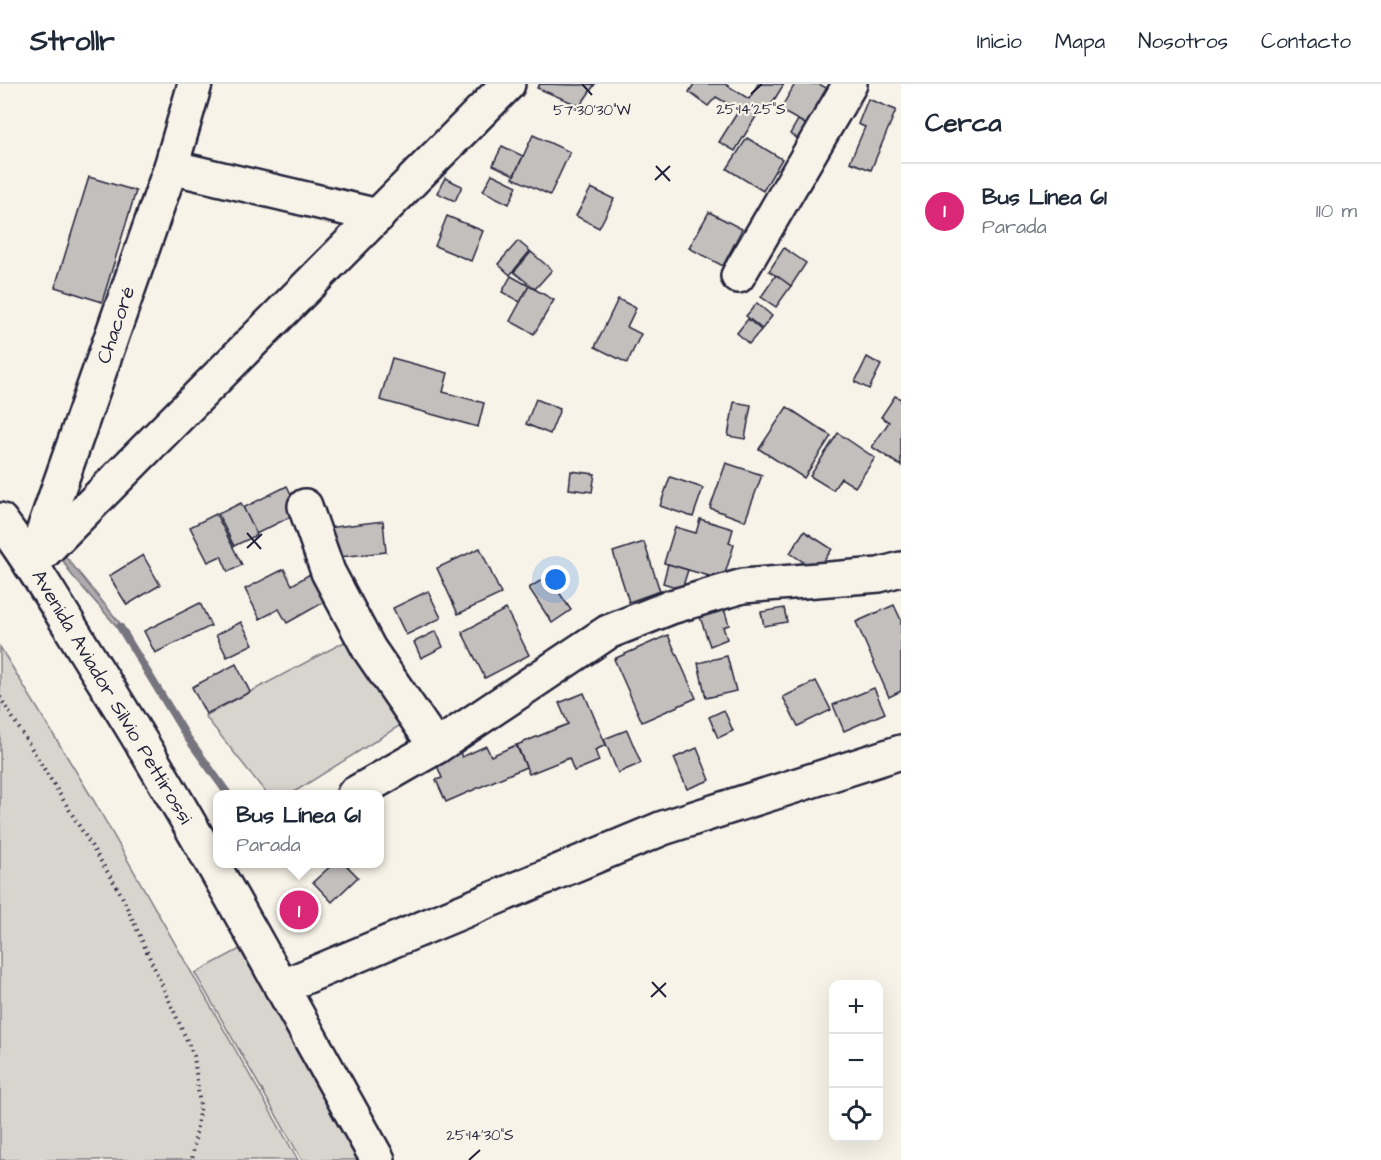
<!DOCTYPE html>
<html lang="es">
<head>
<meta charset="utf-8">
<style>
	body { margin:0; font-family:"Architects Daughter",sans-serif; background:#f6f6f7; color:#1f2937 }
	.controls { position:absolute; right:18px; bottom:18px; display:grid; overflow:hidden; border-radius:12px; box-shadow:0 6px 24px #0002 }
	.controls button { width:54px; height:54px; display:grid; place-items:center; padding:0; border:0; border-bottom:2px solid #e0e1e3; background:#fff; color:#1f2937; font:30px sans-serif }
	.you { position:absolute; left:556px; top:496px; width:21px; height:21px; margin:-15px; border:4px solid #fff; border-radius:50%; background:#1a73e8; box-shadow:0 0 0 9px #1a73e833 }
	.badge { display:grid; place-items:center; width:39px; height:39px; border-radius:50%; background:#db2777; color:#fff; font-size:20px; font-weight:700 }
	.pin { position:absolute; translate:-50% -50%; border:3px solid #fff; box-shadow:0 2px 6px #0006 }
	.popup { position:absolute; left:213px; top:706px; width:171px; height:78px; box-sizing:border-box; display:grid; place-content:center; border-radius:12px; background:#fff; filter:drop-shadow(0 2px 4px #0005); font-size:20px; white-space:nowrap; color:#747a83 }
	.popup b { font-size:22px; color:#1f2937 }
	.popup::after { content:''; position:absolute; left:50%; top:100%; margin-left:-12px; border:12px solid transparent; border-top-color:#fff }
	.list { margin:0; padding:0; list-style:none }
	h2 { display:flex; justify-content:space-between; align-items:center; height:78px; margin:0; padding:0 24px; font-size:26px }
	h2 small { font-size:20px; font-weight:400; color:#747a83 }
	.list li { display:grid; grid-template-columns:39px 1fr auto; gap:18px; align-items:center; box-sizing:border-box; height:96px; padding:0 24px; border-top:2px solid #e0e1e3 }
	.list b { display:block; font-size:22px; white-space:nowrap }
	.list p { margin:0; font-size:20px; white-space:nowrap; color:#747a83 }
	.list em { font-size:20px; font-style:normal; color:#747a83 }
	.icon { flex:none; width:33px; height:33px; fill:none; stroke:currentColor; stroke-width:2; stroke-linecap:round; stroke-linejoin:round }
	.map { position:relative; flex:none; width:901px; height:1076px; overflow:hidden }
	header { display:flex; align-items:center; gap:36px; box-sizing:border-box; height:84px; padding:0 30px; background:#fff; border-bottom:2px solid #e0e1e3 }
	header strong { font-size:28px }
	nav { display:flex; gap:33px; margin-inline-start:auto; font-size:21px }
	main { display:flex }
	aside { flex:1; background:#fff }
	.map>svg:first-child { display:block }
	.green { fill:#d8d5cf; stroke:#7d7c85; stroke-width:1.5 }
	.water { fill:#aeabad; stroke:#76747f; stroke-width:1.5 }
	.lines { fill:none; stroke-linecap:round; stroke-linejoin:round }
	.stream { stroke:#76747f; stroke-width:8 }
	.building { fill:#c2bfbd; stroke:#22223b; stroke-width:1.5 }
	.minor-casing { stroke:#22223b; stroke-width:38 }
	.major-casing { stroke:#22223b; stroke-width:38 }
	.path { stroke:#22223b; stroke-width:4; stroke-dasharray:1.5 4.5; stroke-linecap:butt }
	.minor { stroke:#f7f3e8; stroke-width:33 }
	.major { stroke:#f7f3e8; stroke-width:33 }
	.ticks { fill:none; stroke:#22223b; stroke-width:2 }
	.labels { text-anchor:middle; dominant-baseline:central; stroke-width:4.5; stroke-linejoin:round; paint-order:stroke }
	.street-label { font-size:20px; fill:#22223b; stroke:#f7f3e8 }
	.ticks-label { font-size:15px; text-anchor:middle; fill:#22223b; stroke:#f7f3e8; stroke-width:4.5; stroke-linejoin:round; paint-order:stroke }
</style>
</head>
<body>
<header>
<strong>Strollr</strong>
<nav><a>Inicio</a><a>Mapa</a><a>Nosotros</a><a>Contacto</a></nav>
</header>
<main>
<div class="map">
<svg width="901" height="1076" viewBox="0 0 901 1076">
	<rect width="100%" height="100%" fill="#f7f3e8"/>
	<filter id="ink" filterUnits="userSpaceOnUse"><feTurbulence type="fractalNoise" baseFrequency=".0167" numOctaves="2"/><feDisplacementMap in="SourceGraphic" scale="12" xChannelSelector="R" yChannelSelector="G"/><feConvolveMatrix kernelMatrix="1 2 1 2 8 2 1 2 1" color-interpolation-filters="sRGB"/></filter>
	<g filter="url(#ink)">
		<!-- green -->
		<g class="green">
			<path d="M 348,556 L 407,637 L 291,710 L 267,710 L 205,632 Z"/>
			<path d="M 0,563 L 94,717 L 298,1076 L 0,1076 Z"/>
			<path d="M 240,865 L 348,1060 L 357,1076 L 302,1076 L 195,889 Z"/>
		</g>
		<!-- water -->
		<path class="water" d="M 62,468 L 128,549 L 125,552 L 71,490 L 60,472 Z"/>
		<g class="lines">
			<!-- stream -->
			<path class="stream" d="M 120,543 L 187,653 L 228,710"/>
		</g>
		<!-- building -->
		<g class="building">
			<path d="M 540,0 L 579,1 L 595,0 L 580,22 L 537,4 Z"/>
			<path d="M 694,0 L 725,0 L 749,15 L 758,0 L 784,0 L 766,29 L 760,26 L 735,67 L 719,58 L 739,26 L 716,13 L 708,22 L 689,8 Z"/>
			<path d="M 795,0 L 819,0 L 832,7 L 812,44 L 780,26 Z"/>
			<path d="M 868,15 L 896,26 L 871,86 L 850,78 L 865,43 L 858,40 Z"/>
			<path d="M 798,36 L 812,44 L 804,58 L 790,50 Z"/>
			<path d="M 533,51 L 570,68 L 550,111 L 513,94 Z"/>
			<path d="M 747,54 L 782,75 L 763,107 L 727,85 Z"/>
			<path d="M 502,62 L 523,72 L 514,91 L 493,81 Z"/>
			<path d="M 492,90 L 517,102 L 509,120 L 483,107 Z"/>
			<path d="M 89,93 L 136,107 L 102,218 L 55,203 Z"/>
			<path d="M 445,94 L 462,102 L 455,117 L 437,109 Z"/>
			<path d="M 591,104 L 614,115 L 599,144 L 576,132 Z"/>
			<path d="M 709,128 L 742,145 L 723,182 L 689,164 Z"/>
			<path d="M 447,132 L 483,147 L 471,177 L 435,162 Z"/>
			<path d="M 518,157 L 530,167 L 510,191 L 498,180 Z"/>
			<path d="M 784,164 L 806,179 L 791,202 L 769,187 Z"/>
			<path d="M 531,168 L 552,186 L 535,205 L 514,188 Z"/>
			<path d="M 776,191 L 791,202 L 776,223 L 761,213 Z"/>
			<path d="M 511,192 L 529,202 L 520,218 L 502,208 Z"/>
			<path d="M 529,202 L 554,216 L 534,250 L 510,237 Z"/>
			<path d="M 618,215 L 636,224 L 627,243 L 641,250 L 627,279 L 595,263 Z"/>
			<path d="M 757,219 L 772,232 L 762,245 L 746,232 Z"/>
			<path d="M 748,235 L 761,246 L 749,260 L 737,249 Z"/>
			<path d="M 867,273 L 881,281 L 869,305 L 855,298 Z"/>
			<path d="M 392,274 L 448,289 L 443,308 L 484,319 L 478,343 L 380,316 Z"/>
			<path d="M 895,312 L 901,315 L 901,382 L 872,363 L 889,338 L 881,333 Z"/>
			<path d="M 536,315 L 560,325 L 550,350 L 526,340 Z"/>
			<path d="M 734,318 L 751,321 L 745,355 L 728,352 Z"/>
			<path d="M 787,323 L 831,352 L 804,394 L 759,365 Z"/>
			<path d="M 838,349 L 875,374 L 855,403 L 841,394 L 833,406 L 810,392 Z"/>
			<path d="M 726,379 L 762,391 L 745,437 L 710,424 Z"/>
			<path d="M 571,387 L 595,390 L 592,408 L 569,405 Z"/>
			<path d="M 670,393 L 703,404 L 693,433 L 660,422 Z"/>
			<path d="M 287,402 L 300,428 L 256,450 L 243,424 Z"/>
			<path d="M 241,419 L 257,451 L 234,462 L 218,430 Z"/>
			<path d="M 216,430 L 242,481 L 228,488 L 221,472 L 208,478 L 190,443 Z"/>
			<path d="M 700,435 L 733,445 L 729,459 L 734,461 L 723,496 L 664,479 L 675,443 L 696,449 Z"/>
			<path d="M 383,437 L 386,468 L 330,474 L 327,444 Z"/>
			<path d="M 804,447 L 832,465 L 817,487 L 790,469 Z"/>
			<path d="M 644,458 L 660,507 L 629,518 L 613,468 Z"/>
			<path d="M 480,464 L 501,510 L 458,530 L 437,484 Z"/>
			<path d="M 143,471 L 160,501 L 127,521 L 109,492 Z"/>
			<path d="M 668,480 L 688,486 L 682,505 L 663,499 Z"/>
			<path d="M 284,485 L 292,501 L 310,490 L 326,517 L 287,539 L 279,525 L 260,535 L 245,505 Z"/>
			<path d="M 548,492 L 571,526 L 552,539 L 529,504 Z"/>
			<path d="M 428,507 L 441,534 L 406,551 L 393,524 Z"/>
			<path d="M 200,519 L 211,542 L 155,569 L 144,547 Z"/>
			<path d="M 894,521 L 901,536 L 901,607 L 889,613 L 856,538 Z"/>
			<path d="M 784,524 L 787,538 L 764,542 L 761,528 Z"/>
			<path d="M 506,525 L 529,571 L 485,594 L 462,548 Z"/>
			<path d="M 724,525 L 729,541 L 723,543 L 727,555 L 710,562 L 700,533 Z"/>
			<path d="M 241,538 L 253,560 L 227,573 L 216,551 Z"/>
			<path d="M 436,547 L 443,563 L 421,574 L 414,558 Z"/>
			<path d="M 668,551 L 696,614 L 642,638 L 614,575 Z"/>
			<path d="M 727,572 L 736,607 L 706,614 L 698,579 Z"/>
			<path d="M 236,580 L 250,608 L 206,630 L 192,603 Z"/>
			<path d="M 816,597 L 831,626 L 798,642 L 783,613 Z"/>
			<path d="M 874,604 L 885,629 L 844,647 L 833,621 Z"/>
			<path d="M 584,609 L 606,661 L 595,666 L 599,677 L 574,687 L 569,674 L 529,690 L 517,661 L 568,640 L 559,619 Z"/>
			<path d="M 724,626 L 733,647 L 718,654 L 709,633 Z"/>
			<path d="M 627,646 L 641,679 L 618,689 L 604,655 Z"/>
			<path d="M 457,661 L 462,673 L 486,662 L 491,672 L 516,661 L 526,683 L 446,718 L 436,696 L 442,694 L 433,671 Z"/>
			<path d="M 697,664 L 710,696 L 687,705 L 674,674 Z"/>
			<path d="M 333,780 L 345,780 L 358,793 L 332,818 L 313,798 Z"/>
		</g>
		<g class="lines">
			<!-- minor casing -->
			<g class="minor-casing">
				<g id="minor">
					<path d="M 171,83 L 378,132"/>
					<path d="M 738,192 L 850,0"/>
					<path d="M 305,422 L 328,488 L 369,565 L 436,663"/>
					<path d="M 34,474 L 171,83 L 195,0"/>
					<path d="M 31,481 L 508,0"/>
					<path d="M 354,710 L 436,663 L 608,548 L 671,523 L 743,502 L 879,491 L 901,485"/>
					<path d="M 281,903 L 663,744 L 901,668"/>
				</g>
			</g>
			<!-- major casing -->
			<g class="major-casing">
				<path id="major" d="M 0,436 C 36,484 66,537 98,588 C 198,747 286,912 378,1076"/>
			</g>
			<!-- path -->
			<path class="path" d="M 0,613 L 121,810 L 194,972 L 200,1022 L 192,1076"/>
			<!-- minor -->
			<use href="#minor" class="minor"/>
			<!-- major -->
			<use href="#major" class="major"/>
		</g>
	</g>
	<!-- ticks -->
	<path class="ticks" d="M 582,0 L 592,11M 751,10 L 762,0M 656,82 L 670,97M 655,96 L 670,82M 247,449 L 261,465M 247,464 L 262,450M 652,898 L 666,913M 651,913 L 666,899M 469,1076 L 480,1066"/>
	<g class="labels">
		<!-- street labels -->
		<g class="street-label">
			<text transform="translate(116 241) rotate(-71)">Chacoré</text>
			<text transform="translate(112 613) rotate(59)">Avenida Aviador Silvio Pettirossi</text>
		</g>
	</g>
	<g class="ticks-label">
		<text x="751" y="30">25°14'25"S</text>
		<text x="592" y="31">57°30'30"W</text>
		<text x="480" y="1056">25°14'30"S</text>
	</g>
</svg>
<div class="controls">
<button>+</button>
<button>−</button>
<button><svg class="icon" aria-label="locate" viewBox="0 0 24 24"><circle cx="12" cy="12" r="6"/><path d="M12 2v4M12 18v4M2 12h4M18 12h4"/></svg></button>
</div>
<div class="you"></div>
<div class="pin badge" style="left:299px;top:826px">1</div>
<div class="popup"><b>Bus Línea 61</b>Parada</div>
</div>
<aside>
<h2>Cerca<small></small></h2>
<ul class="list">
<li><span class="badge">1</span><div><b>Bus Línea 61</b><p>Parada</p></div><em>110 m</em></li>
</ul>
</aside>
</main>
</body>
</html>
